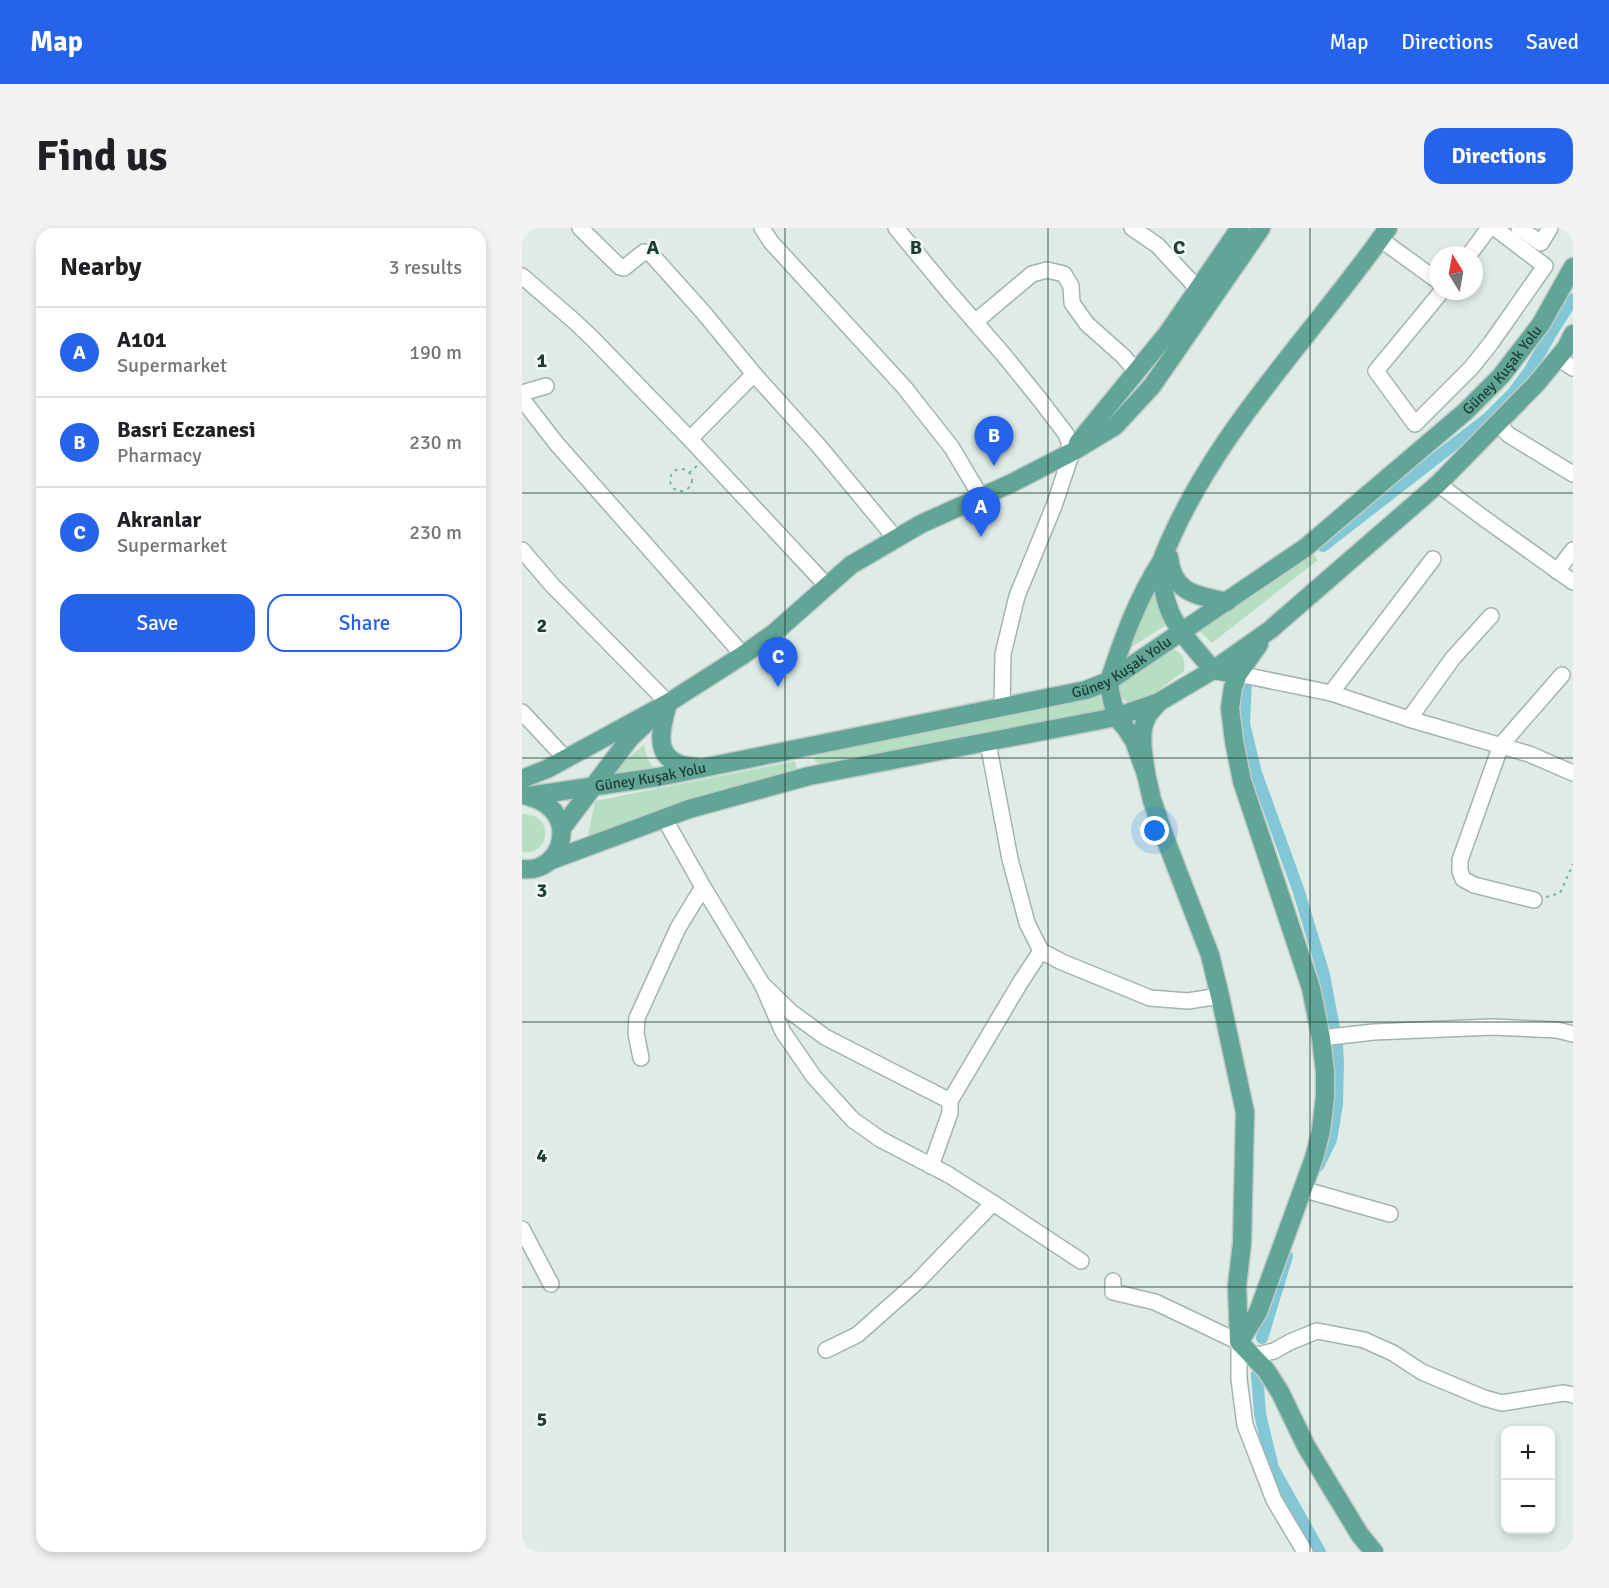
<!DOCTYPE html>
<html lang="en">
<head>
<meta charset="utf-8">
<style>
	body { margin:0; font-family:Signika,sans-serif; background:#f2f2f2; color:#202124 }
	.controls { position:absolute; right:18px; bottom:18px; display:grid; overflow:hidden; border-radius:12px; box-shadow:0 3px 9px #0003 }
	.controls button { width:54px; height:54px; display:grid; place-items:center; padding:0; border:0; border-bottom:2px solid #e0e0e0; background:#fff; color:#202124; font:30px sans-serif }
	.compass { position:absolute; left:907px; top:18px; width:54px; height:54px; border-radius:50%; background:#fff; box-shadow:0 3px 9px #0003; rotate:349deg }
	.you { position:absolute; left:633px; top:603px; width:21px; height:21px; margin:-15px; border:4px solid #fff; border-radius:50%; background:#1a73e8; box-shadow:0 0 0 9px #1a73e833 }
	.badge { display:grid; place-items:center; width:39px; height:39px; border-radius:50%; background:#2563eb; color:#fff; font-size:20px; font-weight:700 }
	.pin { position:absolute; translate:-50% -50px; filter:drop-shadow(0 2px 3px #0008) }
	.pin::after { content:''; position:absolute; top:32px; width:21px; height:18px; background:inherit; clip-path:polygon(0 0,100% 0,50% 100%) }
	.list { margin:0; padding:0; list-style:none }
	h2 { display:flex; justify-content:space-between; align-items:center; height:78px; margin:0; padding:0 24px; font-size:26px }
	h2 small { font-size:20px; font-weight:400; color:#757577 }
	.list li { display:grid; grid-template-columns:39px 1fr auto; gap:18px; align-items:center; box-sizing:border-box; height:90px; padding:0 24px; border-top:2px solid #e0e0e0 }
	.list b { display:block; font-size:22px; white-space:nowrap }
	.list p { margin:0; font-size:20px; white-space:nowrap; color:#757577 }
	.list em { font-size:20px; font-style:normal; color:#757577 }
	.actions { display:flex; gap:12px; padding:18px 24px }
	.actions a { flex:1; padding:14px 0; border:2px solid #2563eb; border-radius:18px; text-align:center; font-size:21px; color:#2563eb }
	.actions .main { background:#2563eb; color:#fff }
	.map { position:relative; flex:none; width:1051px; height:1324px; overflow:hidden; border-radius:18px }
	header { display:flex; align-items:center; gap:36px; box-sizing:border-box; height:84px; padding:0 30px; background:#2563eb; color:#fff }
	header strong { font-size:28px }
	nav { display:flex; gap:33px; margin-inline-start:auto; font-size:21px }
	.intro { display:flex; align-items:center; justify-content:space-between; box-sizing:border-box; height:144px; padding:0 36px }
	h1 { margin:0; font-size:42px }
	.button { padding:15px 27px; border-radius:18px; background:#2563eb; color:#fff; font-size:21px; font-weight:700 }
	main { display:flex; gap:36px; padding:0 36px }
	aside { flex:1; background:#fff; border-radius:18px; box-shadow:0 3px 9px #0003 }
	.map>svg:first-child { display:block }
	.green { fill:#b6dfc2 }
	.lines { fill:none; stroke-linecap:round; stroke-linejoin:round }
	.canal { stroke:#82c7d6; stroke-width:12 }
	.minor-casing { stroke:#a2b4ad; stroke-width:18 }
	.major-casing { stroke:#c0c9c6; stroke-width:21 }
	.path { stroke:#7db2a2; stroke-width:2; stroke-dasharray:3 4.5; stroke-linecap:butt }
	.minor { stroke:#fff; stroke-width:15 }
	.major { stroke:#60a595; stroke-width:18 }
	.grid { fill:none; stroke:#1f3d35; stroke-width:1.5; stroke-opacity:0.55 }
	.labels { text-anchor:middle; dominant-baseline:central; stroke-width:5; stroke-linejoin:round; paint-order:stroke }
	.street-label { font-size:15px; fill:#1f3d35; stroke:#eff8f4 }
	.grid-label { font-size:20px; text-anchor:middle; font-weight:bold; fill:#1f3d35; stroke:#eff8f4; stroke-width:5; stroke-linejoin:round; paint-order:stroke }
</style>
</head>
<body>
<header>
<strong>Map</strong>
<nav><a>Map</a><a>Directions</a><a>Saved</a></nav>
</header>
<div class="intro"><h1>Find us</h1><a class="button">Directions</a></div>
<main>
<aside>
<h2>Nearby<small>3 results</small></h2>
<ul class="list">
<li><span class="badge">A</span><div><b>A101</b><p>Supermarket</p></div><em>190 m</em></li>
<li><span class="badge">B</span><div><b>Basri Eczanesi</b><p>Pharmacy</p></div><em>230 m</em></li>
<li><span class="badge">C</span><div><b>Akranlar</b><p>Supermarket</p></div><em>230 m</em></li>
</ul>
<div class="actions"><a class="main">Save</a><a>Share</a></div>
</aside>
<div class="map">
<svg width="1051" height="1324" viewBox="0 0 1051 1324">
	<rect width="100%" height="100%" fill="#dfece6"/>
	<!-- green -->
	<g class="green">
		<path d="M 786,319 L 796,332 L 690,415 L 674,400 Z"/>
		<path d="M 636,341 L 639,385 L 644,397 L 605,422 Z"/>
		<path d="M 646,419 C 659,423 664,429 662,443 L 618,476 C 602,476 594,468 597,452 Z"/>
		<path d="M 577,467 L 585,484 L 301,539 L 293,533 L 292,530 L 294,527 L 449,496 Z"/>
		<path d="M 122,517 L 126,532 L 131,539 L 94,546 L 100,535 Z"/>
		<path d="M 273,533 L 275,542 L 65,612 L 73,573 Z"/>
		<path d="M 0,586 C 32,584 30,628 0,624 Z"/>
	</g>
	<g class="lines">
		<!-- canal -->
		<g class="canal">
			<path d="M 801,318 L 966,190 L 991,165 L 1008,142 L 1031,102 L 1051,71"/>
			<path d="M 724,454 L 722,496 L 734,545 L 776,661 L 802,747 L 815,816 L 816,836 L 815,876 L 809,912 L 796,938"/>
			<path d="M 740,1110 L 765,1028"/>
			<path d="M 735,1146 L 738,1186 L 751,1240 L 798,1324"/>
		</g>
		<!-- minor casing -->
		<g class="minor-casing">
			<g id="minor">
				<path d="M 58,0 L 98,39 L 102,40 L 122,24 L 129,26 L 181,84 L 232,146 L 296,217 L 374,311"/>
				<path d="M 240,0 L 249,14 L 382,159 L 430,220 L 459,269"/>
				<path d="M 374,0 L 427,64 L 481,126 L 519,173 L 544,206 L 550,224 L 532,278 L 495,368 L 481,426 L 480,479"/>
				<path d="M 610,0 L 635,17 L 676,61"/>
				<path d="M 997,0 L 1019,15 L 1028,0"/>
				<path d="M 858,11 L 916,53"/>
				<path d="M 947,27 L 967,0"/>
				<path d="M 0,48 L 52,93 L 70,110 L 168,211 L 305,358"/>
				<path d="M 920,63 L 854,143 L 893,196 L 949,140 L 969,115 L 1023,38 L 973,0"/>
				<path d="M 453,94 L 510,46 L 525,42 L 542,46 L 549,58 L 550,75 L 565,96 L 601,128 L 614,143"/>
				<path d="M 1036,130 L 1051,140"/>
				<path d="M 0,165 L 24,158"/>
				<path d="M 0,171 L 34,215 L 221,427"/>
				<path d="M 976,196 L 987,207 L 1051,246"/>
				<path d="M 168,211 L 232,146"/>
				<path d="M 916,256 L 963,291 L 1051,354"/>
				<path d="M 0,322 L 30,357 L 146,475"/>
				<path d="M 1035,343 L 1051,322"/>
				<path d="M 716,446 L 809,465 L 887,491 L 1007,526 L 1051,545"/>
				<path d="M 809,465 L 911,331"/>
				<path d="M 0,484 L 43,530"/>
				<path d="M 887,491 L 931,430 L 969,388"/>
				<path d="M 466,515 L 488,631 L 505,695 L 519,723 L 540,734 L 628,770 L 666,773 L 698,768"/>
				<path d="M 142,590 L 181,659 L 240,756 L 269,784 L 303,809 L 428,873"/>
				<path d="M 1012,672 L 952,657 L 941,651 L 938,643 L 938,632 L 979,517 L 1040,447"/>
				<path d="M 240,756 L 261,804 L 292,849 L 331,892 L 358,911 L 427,947 L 471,975 L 559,1033"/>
				<path d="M 799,810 L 852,804 L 970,799 L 1035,802 L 1051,806"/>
				<path d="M 119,830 L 114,805 L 115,790 L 156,700 L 181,659"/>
				<path d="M 409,938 L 428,885 L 428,873 L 498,755 L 519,723"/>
				<path d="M 780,961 L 868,986"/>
				<path d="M 0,1001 L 29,1056"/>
				<path d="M 591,1053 L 591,1064 L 633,1074 L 717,1114 L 717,1151 L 723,1197 L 752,1272 L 783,1324"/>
				<path d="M 304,1122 L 335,1107 L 395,1054 L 471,975"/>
				<path d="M 730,1128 L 752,1123 L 768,1114 L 795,1103 L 842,1112 L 871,1125 L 900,1144 L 962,1170 L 980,1175 L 1042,1165 L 1051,1167"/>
			</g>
		</g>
		<!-- major casing -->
		<g class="major-casing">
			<g id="major">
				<path d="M 556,215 L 645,106 L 718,0"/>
				<path d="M 647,329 C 651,366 674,367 705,374"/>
				<path d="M 639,334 C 688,207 789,110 866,0"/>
				<path d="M 637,474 C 633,479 627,484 625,489 C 616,506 622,528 624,546 L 612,513 L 603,499 L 594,489 L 588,463 L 587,453 C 601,411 615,371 639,334 C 640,350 641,366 647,381 C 653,400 678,426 691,442 L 703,444"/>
				<path d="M 174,539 C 168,538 160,538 155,535 C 130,525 141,494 146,475 L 221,427 L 252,405 L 329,337 L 399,296 L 490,255 L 550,224 L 593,198 L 630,158 L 739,0"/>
				<path d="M 624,546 L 630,572 L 643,610 L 688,727 L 698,768 L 723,884 L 720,1015 L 715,1058 L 717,1114 L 744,1142 L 758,1164 L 784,1218 L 838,1307 L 852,1324"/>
				<path d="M 0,551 L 25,541 L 146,475 L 108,510 L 40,600"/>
				<path id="s1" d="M 0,567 L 6,568 L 136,549 L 564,462 L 587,453 L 783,320 L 944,183 L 979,148 L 1019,96 L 1051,39"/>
				<path d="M 27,633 L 167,581 L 287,548 L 594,489 L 637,474 L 691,442 L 748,402 L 916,256 L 1014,156 L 1044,120 L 1051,106"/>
				<path d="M 0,641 C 43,646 58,582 8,569"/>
				<path d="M 718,1113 L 736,1084 L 792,930 L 799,903 L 803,868 L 803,844 L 799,810 L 789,760 L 720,553 L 712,513 L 708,480 L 711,459 L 716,446 L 737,416"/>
			</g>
		</g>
		<!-- path -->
		<g class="path">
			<circle cx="159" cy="252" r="11"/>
			<path d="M 167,245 L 176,237"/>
			<path d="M 1024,669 L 1038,665 L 1051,636"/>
		</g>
		<!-- minor -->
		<use href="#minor" class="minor"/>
		<!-- major -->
		<use href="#major" class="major"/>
	</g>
	<!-- grid -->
	<path class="grid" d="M 263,0 L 263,1324M 526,0 L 526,1324M 788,0 L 788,1324M 0,265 L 1051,265M 0,530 L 1051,530M 0,794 L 1051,794M 0,1059 L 1051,1059"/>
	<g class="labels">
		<!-- street labels -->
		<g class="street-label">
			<text stroke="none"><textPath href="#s1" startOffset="1102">Güney Kuşak Yolu</textPath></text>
			<text stroke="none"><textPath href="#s1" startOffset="616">Güney Kuşak Yolu</textPath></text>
			<text stroke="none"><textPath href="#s1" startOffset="130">Güney Kuşak Yolu</textPath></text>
		</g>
	</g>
	<g class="grid-label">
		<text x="131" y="26">A</text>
		<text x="394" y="26">B</text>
		<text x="657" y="26">C</text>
		<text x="20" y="139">1</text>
		<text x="20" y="404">2</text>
		<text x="20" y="669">3</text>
		<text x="20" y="934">4</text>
		<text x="20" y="1198">5</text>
	</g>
</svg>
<div class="controls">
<button>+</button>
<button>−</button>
</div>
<svg class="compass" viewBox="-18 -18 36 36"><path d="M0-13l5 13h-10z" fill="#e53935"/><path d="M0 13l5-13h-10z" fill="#757577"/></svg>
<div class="you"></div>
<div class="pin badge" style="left:459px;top:309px">A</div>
<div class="pin badge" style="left:472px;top:238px">B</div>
<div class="pin badge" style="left:256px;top:459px">C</div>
</div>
</main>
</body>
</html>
